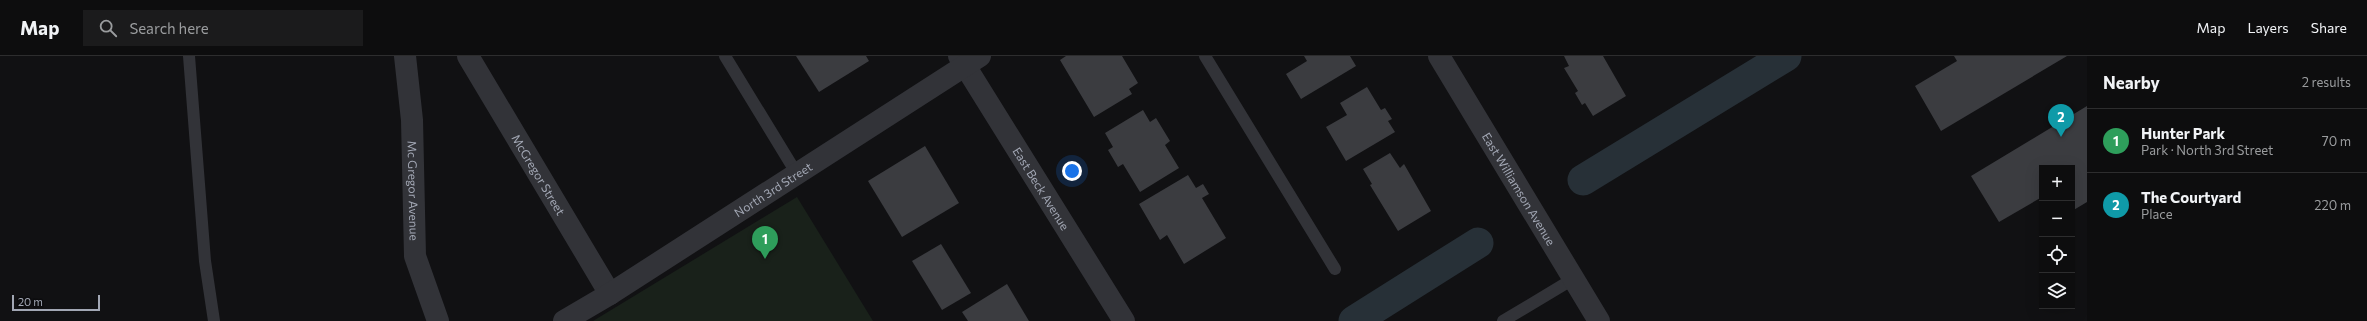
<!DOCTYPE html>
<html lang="en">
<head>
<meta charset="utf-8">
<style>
	body { margin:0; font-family:Commissioner,sans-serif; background:#1b1b1c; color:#f1f3f6 }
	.controls { position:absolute; right:12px; bottom:12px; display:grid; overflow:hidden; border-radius:0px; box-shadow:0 4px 16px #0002 }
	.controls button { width:36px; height:36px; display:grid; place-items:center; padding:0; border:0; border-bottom:1px solid #2d2d2e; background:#0d0d0e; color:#f1f3f6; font:20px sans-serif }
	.scale { position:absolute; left:12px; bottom:10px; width:88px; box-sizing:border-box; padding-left:4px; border:2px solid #a2a7b4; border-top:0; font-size:11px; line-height:14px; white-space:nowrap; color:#a2a7b4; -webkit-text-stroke:3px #0c0c0e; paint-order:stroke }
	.you { position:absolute; left:1072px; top:115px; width:14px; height:14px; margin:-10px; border:3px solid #fff; border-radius:50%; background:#1a73e8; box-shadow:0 0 0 6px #1a73e833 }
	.badge { display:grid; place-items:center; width:26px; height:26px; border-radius:50%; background:#fbb421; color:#fff; font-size:13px; font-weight:700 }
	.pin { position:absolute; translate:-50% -33px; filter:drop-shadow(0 1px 2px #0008) }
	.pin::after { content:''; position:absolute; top:21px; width:14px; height:12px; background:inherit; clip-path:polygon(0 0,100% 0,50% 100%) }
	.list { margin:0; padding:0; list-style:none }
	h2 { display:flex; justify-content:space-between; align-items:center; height:52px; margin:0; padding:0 16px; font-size:17px }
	h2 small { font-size:13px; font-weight:400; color:#9a9c9e }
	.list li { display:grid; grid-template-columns:26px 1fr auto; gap:12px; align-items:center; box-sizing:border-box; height:64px; padding:0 16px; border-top:1px solid #2d2d2e }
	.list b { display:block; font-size:15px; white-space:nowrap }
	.list p { margin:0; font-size:13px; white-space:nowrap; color:#9a9c9e }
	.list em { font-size:13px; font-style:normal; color:#9a9c9e }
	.icon { flex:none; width:22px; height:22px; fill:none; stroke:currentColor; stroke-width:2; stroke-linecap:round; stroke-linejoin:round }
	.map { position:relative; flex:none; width:2087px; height:265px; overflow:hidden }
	header { display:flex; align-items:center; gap:24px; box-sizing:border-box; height:56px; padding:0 20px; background:#0d0d0e; border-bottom:1px solid #2d2d2e }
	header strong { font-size:19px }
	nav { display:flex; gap:22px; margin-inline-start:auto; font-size:14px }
	.search { width:280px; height:36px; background:#1b1b1c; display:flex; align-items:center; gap:10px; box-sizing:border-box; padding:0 14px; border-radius:0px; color:#9a9c9e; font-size:15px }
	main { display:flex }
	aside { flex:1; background:#0d0d0e }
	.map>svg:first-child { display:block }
	.green { fill:#19211a }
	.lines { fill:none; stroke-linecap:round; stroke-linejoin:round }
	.canal { stroke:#273037; stroke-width:31 }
	.building { fill:#3b3c40 }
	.lane { stroke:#323338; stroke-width:12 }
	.street { stroke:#323338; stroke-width:22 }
	.labels { text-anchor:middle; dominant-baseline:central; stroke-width:4; stroke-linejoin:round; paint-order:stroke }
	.street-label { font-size:12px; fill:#a2a7b4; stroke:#0c0c0e }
</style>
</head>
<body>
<header>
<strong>Map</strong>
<div class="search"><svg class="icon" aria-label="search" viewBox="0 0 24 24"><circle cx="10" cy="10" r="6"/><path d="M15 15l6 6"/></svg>Search here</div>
<nav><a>Map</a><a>Layers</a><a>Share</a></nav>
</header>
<main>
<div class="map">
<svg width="2087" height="265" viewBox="0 0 2087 265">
	<rect width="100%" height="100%" fill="#111113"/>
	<!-- green -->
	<path class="green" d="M 797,141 L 873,265 L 593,265 Z"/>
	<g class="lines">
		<!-- canal -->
		<g class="canal">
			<path d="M 1583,124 L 1786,0"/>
			<path d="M 1354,265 L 1478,187"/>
		</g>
	</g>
	<!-- building -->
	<g class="building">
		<path d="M 796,0 L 866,0 L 869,5 L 819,36 Z"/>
		<path d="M 1066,0 L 1122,0 L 1138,27 L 1129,33 L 1132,38 L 1094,61 L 1060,4 Z"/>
		<path d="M 1304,0 L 1350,0 L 1356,10 L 1301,43 L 1286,18 L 1307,5 Z"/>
		<path d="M 1564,0 L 1603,0 L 1626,40 L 1593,60 L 1585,47 L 1582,49 L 1575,37 L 1578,35 L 1564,12 L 1569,10 Z"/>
		<path d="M 1954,0 L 2067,0 L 1941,75 L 1915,30 L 1957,5 Z"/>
		<path d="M 1367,31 L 1381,54 L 1385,52 L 1392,63 L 1388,65 L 1395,76 L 1346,105 L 1326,71 L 1347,59 L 1340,47 Z"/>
		<path d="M 2087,50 L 2087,146 L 2072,155 L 2072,112 L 2042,112 L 2042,141 L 1999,166 L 1971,120 Z"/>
		<path d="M 1143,54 L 1150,66 L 1156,62 L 1170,85 L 1165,89 L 1179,112 L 1140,136 L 1123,108 L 1118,111 L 1108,94 L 1113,91 L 1105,77 Z"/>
		<path d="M 925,90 L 959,147 L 902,181 L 868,125 Z"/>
		<path d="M 1390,97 L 1400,112 L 1404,108 L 1431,155 L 1398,175 L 1370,129 L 1372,128 L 1363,113 Z"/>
		<path d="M 1188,119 L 1196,132 L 1203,128 L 1209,138 L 1202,142 L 1226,182 L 1184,208 L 1167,179 L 1160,184 L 1139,148 Z"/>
		<path d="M 941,188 L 971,237 L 942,254 L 912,205 Z"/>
		<path d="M 1007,228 L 1029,265 L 968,265 L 962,256 Z"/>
	</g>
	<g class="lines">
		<!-- lane -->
		<g class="lane">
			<path d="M 189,0 L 205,205 L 214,265"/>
			<path d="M 725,0 L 797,118"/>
			<path d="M 1205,0 L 1335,213"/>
			<path d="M 1503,265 L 1573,223"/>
		</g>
		<!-- street -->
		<g class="street">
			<path id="s1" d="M 405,0 L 412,64 L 415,200 L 438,265"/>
			<path id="s2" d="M 468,0 L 610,238"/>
			<path id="s3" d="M 959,0 L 1124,265"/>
			<path id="s4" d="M 1439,0 L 1599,265"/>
			<path id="s5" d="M 564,265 L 610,238 L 980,0"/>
		</g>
	</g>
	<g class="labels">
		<!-- street labels -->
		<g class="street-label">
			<text stroke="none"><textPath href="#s2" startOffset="138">McGregor Street</textPath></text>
			<text stroke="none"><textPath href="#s5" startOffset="247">North 3rd Street</textPath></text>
			<text stroke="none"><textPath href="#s3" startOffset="156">East Beck Avenue</textPath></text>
			<text stroke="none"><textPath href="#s4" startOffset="155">East Williamson Avenue</textPath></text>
			<text stroke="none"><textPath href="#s1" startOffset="135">Mc Gregor Avenue</textPath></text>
		</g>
	</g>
</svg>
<div class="controls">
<button>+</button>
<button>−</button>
<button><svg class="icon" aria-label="locate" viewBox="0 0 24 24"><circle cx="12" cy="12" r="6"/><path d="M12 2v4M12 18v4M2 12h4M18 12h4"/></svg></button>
<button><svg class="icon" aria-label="layers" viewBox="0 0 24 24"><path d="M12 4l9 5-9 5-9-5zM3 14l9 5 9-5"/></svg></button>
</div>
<div class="scale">20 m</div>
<div class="you"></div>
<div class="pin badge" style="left:765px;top:203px;background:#2e9e5b">1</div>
<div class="pin badge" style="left:2061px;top:81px;background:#0f9aa8">2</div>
</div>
<aside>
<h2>Nearby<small>2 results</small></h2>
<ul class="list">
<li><span class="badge" style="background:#2e9e5b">1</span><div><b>Hunter Park</b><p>Park · North 3rd Street</p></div><em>70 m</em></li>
<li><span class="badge" style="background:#0f9aa8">2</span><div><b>The Courtyard</b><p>Place</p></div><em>220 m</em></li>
</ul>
</aside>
</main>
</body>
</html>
